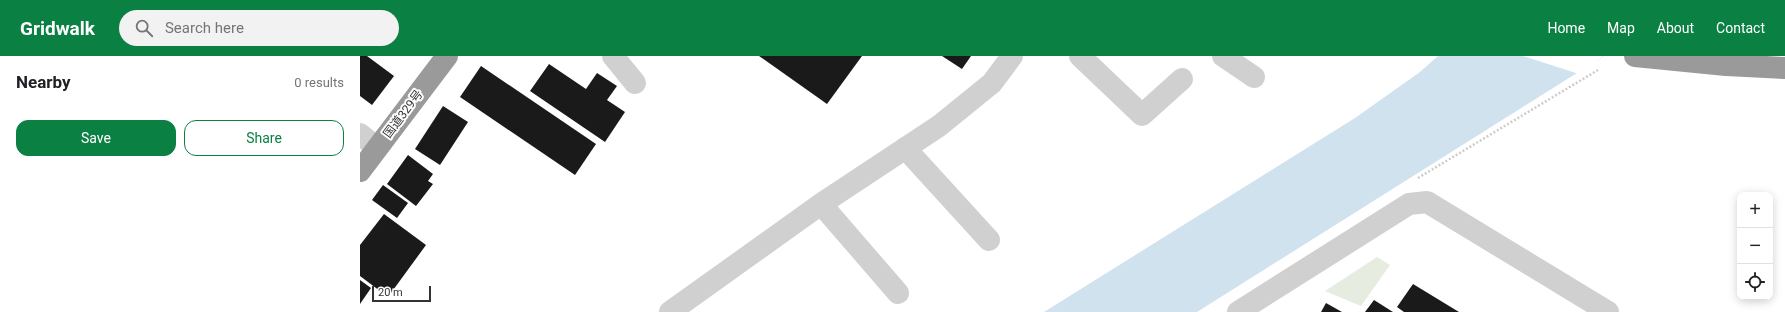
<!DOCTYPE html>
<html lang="en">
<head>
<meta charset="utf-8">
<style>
	body { margin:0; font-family:Roboto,"Noto Sans JP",sans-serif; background:#f2f2f2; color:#202124 }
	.controls { position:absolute; right:12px; bottom:12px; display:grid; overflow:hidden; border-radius:8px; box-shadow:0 2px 10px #0003 }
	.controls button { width:36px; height:36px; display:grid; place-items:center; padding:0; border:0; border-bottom:1px solid #e0e0e0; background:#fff; color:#202124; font:20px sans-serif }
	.scale { position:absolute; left:12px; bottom:10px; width:59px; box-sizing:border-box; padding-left:4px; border:2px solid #333; border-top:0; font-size:11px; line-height:14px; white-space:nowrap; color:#333; -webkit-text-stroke:3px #fff; paint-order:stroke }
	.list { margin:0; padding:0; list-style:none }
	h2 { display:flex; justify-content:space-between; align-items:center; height:52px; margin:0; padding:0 16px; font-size:17px }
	h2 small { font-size:13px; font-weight:400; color:#757577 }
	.actions { display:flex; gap:8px; padding:12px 16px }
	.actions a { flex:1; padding:9px 0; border:1px solid #0b8043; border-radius:12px; text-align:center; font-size:14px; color:#0b8043 }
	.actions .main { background:#0b8043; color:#fff }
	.icon { flex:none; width:22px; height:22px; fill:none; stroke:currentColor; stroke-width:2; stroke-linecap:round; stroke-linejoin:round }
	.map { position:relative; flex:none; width:1425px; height:256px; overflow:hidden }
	header { display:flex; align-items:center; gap:24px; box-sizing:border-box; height:56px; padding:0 20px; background:#0b8043; color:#fff }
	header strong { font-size:19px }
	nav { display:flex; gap:22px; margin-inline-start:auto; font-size:14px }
	.search { width:280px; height:36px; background:#f2f2f2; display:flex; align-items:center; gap:10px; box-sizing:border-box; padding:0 14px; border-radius:22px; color:#757577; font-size:15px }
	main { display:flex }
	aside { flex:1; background:#fff }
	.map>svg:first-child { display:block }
	.green { fill:#e6ecdf }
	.water { fill:#cfe2ee }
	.pier { fill:#fff }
	.building { fill:#1a1a1a }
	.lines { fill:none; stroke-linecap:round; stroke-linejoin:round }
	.path { stroke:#cdcdcd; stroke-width:2.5; stroke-dasharray:2 2; stroke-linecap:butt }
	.minor { stroke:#d0d0d0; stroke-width:22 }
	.highway { stroke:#9a9a9a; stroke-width:22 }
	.labels { text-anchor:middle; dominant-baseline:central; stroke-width:4; stroke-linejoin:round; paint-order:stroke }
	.street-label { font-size:12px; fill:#333; stroke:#fff }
</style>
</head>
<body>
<header>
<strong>Gridwalk</strong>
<div class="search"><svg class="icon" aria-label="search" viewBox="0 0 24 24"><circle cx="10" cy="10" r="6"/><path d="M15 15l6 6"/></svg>Search here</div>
<nav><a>Home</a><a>Map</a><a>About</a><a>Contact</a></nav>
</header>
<main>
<aside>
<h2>Nearby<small>0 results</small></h2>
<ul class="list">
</ul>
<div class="actions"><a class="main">Save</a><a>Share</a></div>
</aside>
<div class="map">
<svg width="1425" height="256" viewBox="0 0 1425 256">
	<rect width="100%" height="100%" fill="#fff"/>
	<!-- green -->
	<path class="green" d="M 1017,201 L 1030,209 L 1001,250 L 965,235 Z"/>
	<!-- water -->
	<path class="water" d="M 1078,0 L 1244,0 L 837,256 L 684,256 L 995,62 L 1060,16 Z"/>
	<!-- pier -->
	<path class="pier" d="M 1163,0 L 1243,0 L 1219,18 Z"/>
	<!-- building -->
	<g class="building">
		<path d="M 0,0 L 7,0 L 34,20 L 12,49 L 0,40 Z"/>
		<path d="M 399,0 L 502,0 L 467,48 Z"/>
		<path d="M 582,0 L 611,0 L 602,13 Z"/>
		<path d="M 189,8 L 226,33 L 237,17 L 257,30 L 247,44 L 265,56 L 245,86 L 170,35 Z"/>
		<path d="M 121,10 L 236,88 L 215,119 L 100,41 Z"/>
		<path d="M 83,50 L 108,66 L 80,109 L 55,93 Z"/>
		<path d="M 48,99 L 73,118 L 68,125 L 73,128 L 56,150 L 27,128 Z"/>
		<path d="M 23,129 L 48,147 L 37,162 L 12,144 Z"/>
		<path d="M 24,158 L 66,189 L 28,241 L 0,220 L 0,189 Z"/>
		<path d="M 0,224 L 11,232 L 0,248 Z"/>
		<path d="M 1053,228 L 1099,256 L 1044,256 L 1037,251 Z"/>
		<path d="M 1014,244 L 1033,256 L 1005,256 Z"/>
		<path d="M 966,247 L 982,256 L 961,256 Z"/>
	</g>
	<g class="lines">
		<!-- path -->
		<path class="path" d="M 1058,122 L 1238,14"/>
		<!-- minor -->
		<g class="minor">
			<path d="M 253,0 L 275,27"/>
			<path d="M 720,0 L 782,59 L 822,23"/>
			<path d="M 863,0 L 894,21"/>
			<path d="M 0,78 L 17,92"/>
			<path d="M 545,92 L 629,184"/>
			<path d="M 461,148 L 538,237"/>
			<path d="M 310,256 L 461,148 L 579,70 L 632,27 L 652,0"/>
			<path d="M 878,256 L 1049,148 L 1067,146 L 1248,256"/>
		</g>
		<!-- highway -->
		<g class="highway">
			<path d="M 1275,0 L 1366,9 L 1425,12"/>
			<path d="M 0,115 L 87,0"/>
		</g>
	</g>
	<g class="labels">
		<!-- street labels -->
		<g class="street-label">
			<text transform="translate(43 58) rotate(-53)">国道329号</text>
		</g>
	</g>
</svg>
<div class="controls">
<button>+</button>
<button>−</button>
<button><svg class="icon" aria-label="locate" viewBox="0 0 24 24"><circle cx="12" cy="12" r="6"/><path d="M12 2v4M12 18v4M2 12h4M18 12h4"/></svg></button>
</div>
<div class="scale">20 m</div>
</div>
</main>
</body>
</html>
